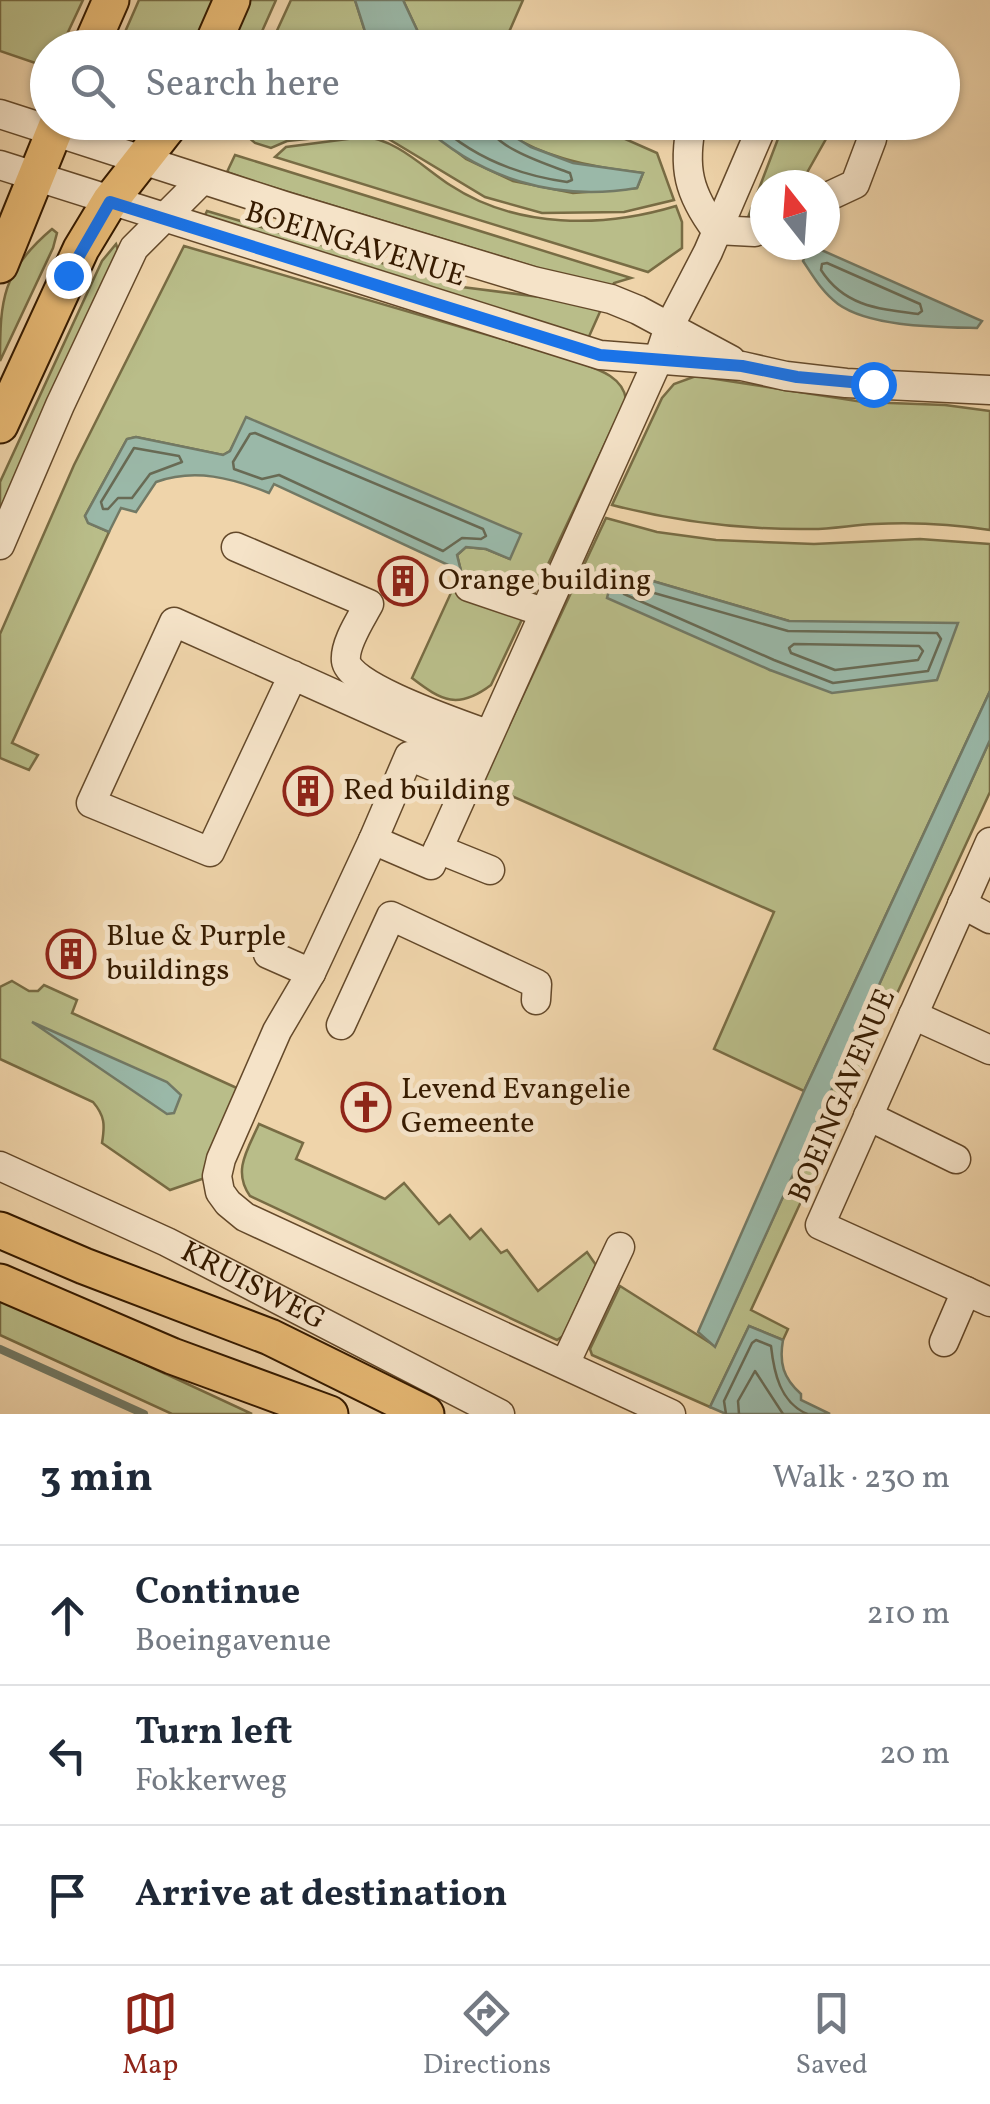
<!DOCTYPE html>
<html lang="en">
<head>
<meta charset="utf-8">
<style>
	body { margin:0; font-family:Vollkorn,serif; background:#f6f6f7; color:#1f2937 }
	.compass { position:absolute; left:750px; top:170px; width:90px; height:90px; border-radius:50%; background:#fff; box-shadow:0 2px 8px #0004; rotate:343deg }
	.stop { position:absolute; width:30px; height:30px; margin:-22px; border:8px solid #1a73e8; border-radius:50%; background:#fff }
	.stop.end { background:#1a73e8; border-color:#fff; box-shadow:0 2px 10px #0008 }
	.list { margin:0; padding:0; list-style:none }
	h2 { display:flex; justify-content:space-between; align-items:center; height:130px; margin:0; padding:0 40px; font-size:42px }
	h2 small { font-size:32px; font-weight:400; color:#747a83 }
	.list li { display:grid; grid-template-columns:65px 1fr auto; gap:30px; align-items:center; box-sizing:border-box; height:140px; padding:0 40px; border-top:2px solid #e0e1e3 }
	.list b { display:block; font-size:38px; white-space:nowrap }
	.list p { margin:0; font-size:32px; white-space:nowrap; color:#747a83 }
	.list em { font-size:32px; font-style:normal; color:#747a83 }
	.icon { flex:none; width:55px; height:55px; fill:none; stroke:currentColor; stroke-width:2; stroke-linecap:round; stroke-linejoin:round }
	.map { position:relative; flex:none; width:990px; height:1414px; overflow:hidden }
	.search { position:absolute; background:#fff; box-shadow:0 2px 8px #0004; left:30px; right:30px; top:30px; height:110px; display:flex; align-items:center; gap:25px; box-sizing:border-box; padding:0 35px; border-radius:55px; color:#747a83; font-size:38px }
	.sheet { height:550px; background:#fff }
	nav { display:flex; justify-content:space-around; align-items:center; box-sizing:border-box; height:140px; border-top:2px solid #e0e1e3; background:#fff; font-size:28px; color:#747a83 }
	nav a { display:grid; justify-items:center; gap:5px }
	nav .on { color:#8f2418 }
	.map>svg:first-child { display:block }
	.green { fill:#b9bd89; stroke:#786c44; stroke-width:2.5; fill-rule:evenodd }
	.water { fill:#9ab8a8; stroke:#727965; stroke-width:2.5 }
	.lines { fill:none; stroke-linecap:round; stroke-linejoin:round }
	.shore { stroke:#686a54; stroke-width:2.5 }
	.stream { stroke:#727965; stroke-width:8 }
	.minor-casing { stroke:#64492a; stroke-width:31 }
	.major-casing { stroke:#361b00; stroke-width:39 }
	.minor { stroke:#f5e3c8; stroke-width:28 }
	.major { stroke:#e8ba75; stroke-width:35 }
	.route { stroke:#1a73e8; stroke-width:12 }
	.labels { text-anchor:middle; dominant-baseline:central; stroke-width:10; stroke-linejoin:round; paint-order:stroke }
	.street-label { font-size:30px; fill:#361b00; stroke:#f5e3c8 }
	.poi-label { font-size:30px; fill:#361b00; stroke:#f5e3c8; text-anchor:start }
</style>
</head>
<body>
<div class="map">
<svg width="990" height="1414" viewBox="0 0 990 1414">
	<rect width="100%" height="100%" fill="#efd4aa"/>
	<filter id="stains"><feTurbulence type="fractalNoise" baseFrequency=".002" numOctaves="4"/><feColorMatrix values="0 0 0 0 .2 0 0 0 0 .09 0 0 0 0 .02 0 0 0 .5 -.17"/></filter>
	<radialGradient id="worn" r=".72"><stop offset=".6" stop-color="#630" stop-opacity="0"/><stop offset="1" stop-color="#630" stop-opacity=".3"/></radialGradient>
	<!-- green -->
	<g class="green">
		<path d="M 0,0 L 83,0 L 61,47 L 48,48 L 47,67 L 0,51 Z"/>
		<path d="M 139,0 L 218,0 L 196,47 L 118,48 Z"/>
		<path d="M 247,0 L 276,0 L 255,47 L 225,48 Z"/>
		<path d="M 291,0 L 355,0 L 370,47 L 269,48 Z"/>
		<path d="M 403,0 L 523,0 L 502,48 L 425,47 Z"/>
		<path d="M 236,122 L 420,123 L 466,159 L 513,181 L 573,193 L 637,188 L 643,173 C 588,167 537,157 492,123 L 589,123 L 657,153 L 674,200 L 624,212 L 542,213 L 485,197 L 377,132 L 287,141 L 271,148 L 255,143 L 235,126 Z"/>
		<path d="M 784,123 L 835,123 L 800,185 L 765,185 L 765,216 L 747,220 Z"/>
		<path d="M 363,137 C 395,138 424,168 450,185 C 517,229 603,228 676,206 L 682,222 L 682,248 L 648,272 L 275,157 L 286,147 Z"/>
		<path d="M 235,155 L 631,278 L 614,283 L 610,290 L 249,180 L 227,172 Z"/>
		<path d="M 207,211 L 462,287 L 603,305 L 587,341 L 202,222 Z"/>
		<path d="M 52,229 L 57,233 L 53,248 L 0,361 C 0,300 2,271 52,229 Z"/>
		<path d="M 116,244 L 118,250 L 0,510 L 0,482 L 102,261 Z"/>
		<path d="M 184,246 L 573,360 C 593,368 622,374 626,399 L 491,685 C 458,710 442,701 412,678 L 461,571 L 457,555 L 466,547 L 486,549 L 510,559 L 331,456 L 247,418 L 230,451 L 223,455 L 136,437 L 127,439 L 85,516 L 89,523 L 109,532 L 12,743 L 38,755 L 29,770 L 0,758 L 0,634 L 74,465 Z"/>
		<path d="M 696,376 L 863,402 L 945,405 L 990,411 L 990,530 C 952,524 912,522 874,524 C 853,525 832,529 812,529 C 743,530 678,522 612,505 L 662,398 L 674,384 Z"/>
		<path d="M 606,518 L 657,532 L 716,540 L 814,544 L 920,539 L 990,544 L 990,691 L 804,1091 L 714,1049 L 774,912 L 482,783 ZM 632,575 L 789,621 L 836,624 L 770,670 Z"/>
		<path d="M 990,740 L 990,792 L 751,1310 L 788,1329 L 783,1340 L 749,1326 L 710,1407 L 592,1355 L 590,1349 L 620,1286 L 715,1346 Z"/>
		<path d="M 12,981 L 29,991 L 38,991 L 44,985 L 77,1000 L 72,1013 L 239,1089 L 205,1178 L 170,1190 L 102,1143 C 105,1125 105,1116 93,1102 L 0,1059 L 0,987 Z"/>
		<path d="M 259,1124 L 303,1143 L 296,1159 L 385,1199 L 404,1183 L 439,1224 L 450,1215 L 470,1239 L 481,1229 L 501,1253 L 507,1250 L 538,1291 L 587,1252 L 596,1265 L 563,1336 L 557,1340 L 250,1196 C 232,1171 248,1149 259,1124 Z"/>
		<path d="M 0,1297 L 252,1414 L 172,1414 L 0,1335 Z"/>
	</g>
	<!-- water -->
	<g class="water">
		<path d="M 355,0 L 403,0 L 425,47 L 370,47 Z"/>
		<path d="M 420,123 L 492,123 L 531,147 L 573,163 L 643,173 L 637,188 C 556,202 480,179 420,123 Z"/>
		<path d="M 810,245 L 982,321 L 977,328 C 937,327 870,327 838,304 C 822,292 813,276 803,261 Z"/>
		<path d="M 246,417 L 521,534 L 510,559 L 486,549 L 466,547 L 457,555 L 461,571 L 274,484 L 269,493 C 232,478 195,468 156,482 L 136,512 L 121,508 L 109,532 L 88,523 L 85,516 L 127,439 L 136,437 L 223,455 L 230,451 Z"/>
		<path d="M 613,575 L 632,575 L 789,621 L 958,623 L 937,680 L 832,693 L 770,670 L 607,598 Z"/>
		<path d="M 990,691 L 990,740 L 715,1347 L 698,1332 L 804,1091 Z"/>
		<path d="M 32,1022 L 167,1082 L 181,1095 L 174,1113 L 167,1114 Z"/>
		<path d="M 749,1326 L 783,1340 C 779,1363 783,1378 801,1394 L 801,1400 L 830,1414 L 726,1414 L 710,1407 Z"/>
	</g>
	<g class="lines">
		<!-- shore -->
		<g class="shore">
			<path d="M 435,122 C 472,157 517,175 567,182 L 572,180 L 570,173 C 549,165 490,147 487,122"/>
			<path d="M 827,263 L 920,304 L 922,311 L 918,314 C 878,309 844,306 821,270 L 822,264 Z"/>
			<path d="M 255,433 L 483,529 L 486,536 L 481,539 L 462,538 L 443,551 L 279,475 L 262,479 L 234,469 L 233,462 L 250,434 Z"/>
			<path d="M 134,448 L 179,456 L 182,462 L 150,474 L 132,498 L 118,498 L 108,509 L 103,509 L 101,502 Z"/>
			<path d="M 626,585 L 788,631 L 937,633 L 941,639 L 928,671 L 833,683 L 774,660 L 624,594 L 621,589 Z"/>
			<path d="M 794,644 L 919,646 L 923,651 L 918,660 L 835,670 L 791,653 L 789,648 Z"/>
			<path d="M 726,1414 L 724,1401 L 752,1343 L 756,1340 L 771,1346 C 774,1373 780,1402 807,1414"/>
			<path d="M 739,1414 L 738,1401 L 755,1371 L 783,1414"/>
		</g>
		<!-- stream -->
		<path class="stream" d="M 0,1349 L 144,1414"/>
		<!-- minor casing -->
		<g class="minor-casing">
			<g id="minor">
				<path d="M 0,114 L 285,206 L 533,281 L 611,299 L 638,310 L 731,360"/>
				<path d="M 692,122 C 682,168 689,194 716,230"/>
				<path d="M 0,165 L 600,355 L 742,366 L 786,376 L 846,383 L 990,390"/>
				<path d="M 825,198 L 855,184 L 872,139"/>
				<path d="M 716,230 L 755,232 L 765,227"/>
				<path d="M 0,545 L 60,405 L 134,248 L 202,180"/>
				<path d="M 236,547 L 369,604 C 361,619 344,644 346,661 C 349,687 461,724 487,734"/>
				<path d="M 469,587 L 543,612"/>
				<path d="M 293,675 L 210,852 L 91,803 L 174,622 L 477,758"/>
				<path d="M 373,840 L 409,756 L 468,781"/>
				<path d="M 990,842 L 820,1225 L 990,1302"/>
				<path d="M 438,849 L 490,870"/>
				<path d="M 962,904 L 990,919"/>
				<path d="M 268,954 L 311,973"/>
				<path d="M 913,1015 L 990,1050"/>
				<path d="M 341,1025 L 391,916 L 537,984 L 536,1000"/>
				<path d="M 868,1116 L 956,1159"/>
				<path id="s1" d="M 0,1166 L 167,1242 L 500,1414"/>
				<path d="M 944,1342 L 966,1291"/>
				<path d="M 565,1364 L 620,1247"/>
				<path d="M 671,1414 L 245,1217 L 228,1203 L 220,1192 L 217,1176 L 221,1159 L 277,1031 L 311,973 L 373,840 L 431,865 L 658,360 L 669,327 L 708,252 L 764,122"/>
			</g>
		</g>
		<!-- major casing -->
		<g class="major-casing">
			<g id="major">
				<path d="M 90,48 L 111,0"/>
				<path d="M 211,48 L 232,0"/>
				<path d="M 0,265 L 58,122"/>
				<path d="M 0,425 L 81,249 L 110,201 L 172,122"/>
				<path d="M 0,1230 L 84,1266 L 270,1337 L 426,1414"/>
				<path d="M 0,1282 L 172,1356 L 330,1414"/>
			</g>
		</g>
		<!-- minor -->
		<use href="#minor" class="minor"/>
		<!-- major -->
		<use href="#major" class="major"/>
	</g>
	<g class="lines">
		<!-- route -->
		<path class="route" d="M 68,275 L 110,202 L 600,355 L 742,366 L 797,377 L 873,384"/>
	</g>
	<!-- icons -->
	<defs>
		<g id="building-ring" transform="scale(2.5)"><circle r="9.5" fill="#f5e3c8" stroke="#8f2418" stroke-width="1.5"/><path d="M-4-6H4V6H1V3H-1V6H-4ZM-2.5-4.3h1.7v1.8h-1.7ZM.8-4.3h1.7v1.8H.8ZM-2.5-1h1.7V.8h-1.7ZM.8-1h1.7V.8H.8Z" fill="#8f2418"/></g>
		<g id="church-ring" transform="scale(2.5)"><circle r="9.5" fill="#f5e3c8" stroke="#8f2418" stroke-width="1.5"/><path d="M-1.2-6h2.4v3.5h3.3v2.4h-3.3V6h-2.4V-.1h-3.3v-2.4h3.3Z" fill="#8f2418"/></g>
	</defs>
	<g fill-rule="evenodd">
		<use href="#building-ring" x="403" y="581"/>
		<use href="#building-ring" x="308" y="791"/>
		<use href="#building-ring" x="71" y="954"/>
		<use href="#church-ring" x="366" y="1107"/>
	</g>
	<g class="labels">
		<!-- street labels -->
		<g class="street-label">
			<text transform="translate(355 245) rotate(17)">BOEINGAVENUE</text>
			<text transform="translate(843 1096) rotate(-67)">BOEINGAVENUE</text>
			<text stroke="none"><textPath href="#s1" startOffset="280">KRUISWEG</textPath></text>
		</g>
		<!-- poi labels -->
		<g class="poi-label">
			<text x="438" y="581">Orange building</text>
			<text x="343" y="791">Red building</text>
			<text x="106" y="937">Blue &amp; Purple<tspan x="106" dy="34">buildings</tspan></text>
			<text x="401" y="1090">Levend Evangelie<tspan x="401" dy="34">Gemeente</tspan></text>
		</g>
	</g>
	<rect width="100%" height="100%" filter="url(#stains)"/>
	<rect width="100%" height="100%" fill="url(#worn)"/>
</svg>
<svg class="compass" viewBox="-18 -18 36 36"><path d="M0-13l5 13h-10z" fill="#e53935"/><path d="M0 13l5-13h-10z" fill="#747a83"/></svg>
<div class="stop" style="left:873px;top:384px"></div>
<div class="stop end" style="left:68px;top:275px"></div>
<div class="search"><svg class="icon" aria-label="search" viewBox="0 0 24 24"><circle cx="10" cy="10" r="6"/><path d="M15 15l6 6"/></svg>Search here</div>
</div>
<section class="sheet">
<h2>3 min<small>Walk · 230 m</small></h2>
<ul class="list">
<li><svg class="icon" aria-label="ahead" viewBox="0 0 24 24"><path d="M12 20V5M6 11l6-6 6 6"/></svg><div><b>Continue</b><p>Boeingavenue</p></div><em>210 m</em></li>
<li><svg class="icon" aria-label="left" viewBox="0 0 24 24"><path d="M17 20v-9H6M10 6l-5 5 5 5"/></svg><div><b>Turn left</b><p>Fokkerweg</p></div><em>20 m</em></li>
<li><svg class="icon" aria-label="arrive" viewBox="0 0 24 24"><path d="M6 21V4h12l-3 4 3 4H6"/></svg><div><b>Arrive at destination</b></div></li>
</ul>
</section>
<nav>
<a class="on"><svg class="icon" aria-label="map" viewBox="0 0 24 24"><path d="M3 6l6-2 6 2 6-2v14l-6 2-6-2-6 2zM9 4v14M15 6v14"/></svg>Map</a>
<a><svg class="icon" aria-label="directions" viewBox="0 0 24 24"><path d="M12 3l9 9-9 9-9-9zM9 14v-3h6M13 9l2 2-2 2"/></svg>Directions</a>
<a><svg class="icon" aria-label="saved" viewBox="0 0 24 24"><path d="M7 4h10v16l-5-4-5 4z"/></svg>Saved</a>
</nav>
</body>
</html>
